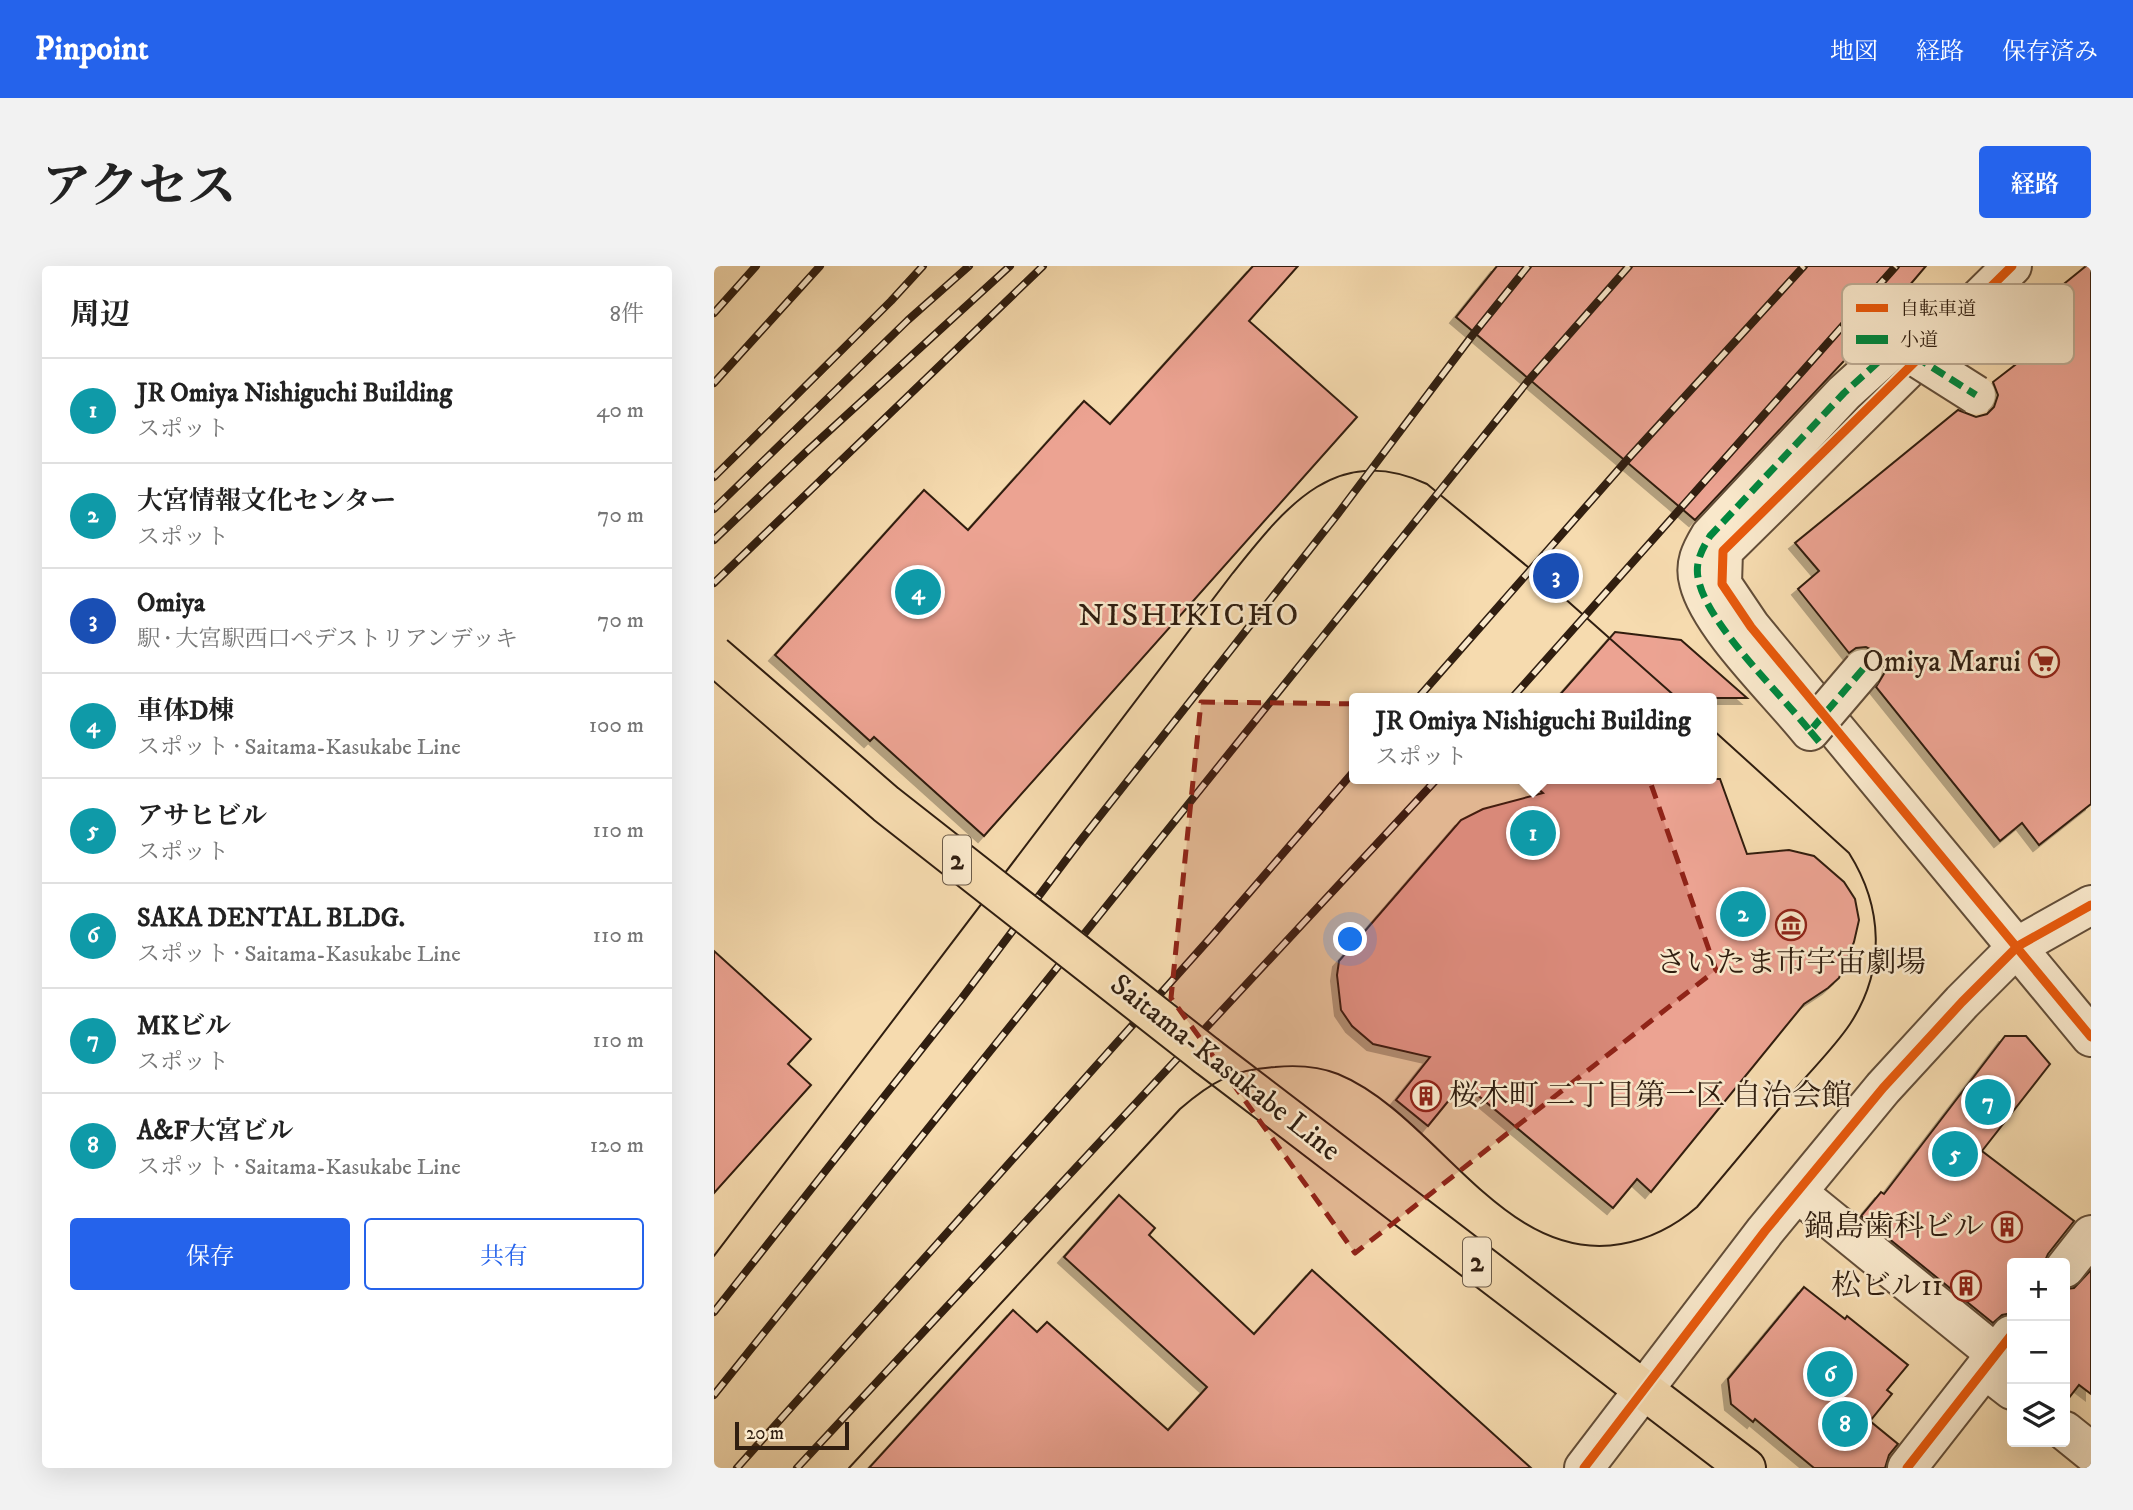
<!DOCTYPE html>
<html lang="ja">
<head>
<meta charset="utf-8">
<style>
	body { margin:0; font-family:"IM FELL DW Pica","Noto Serif JP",serif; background:#f2f2f2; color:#222 }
	.controls { position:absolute; right:21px; bottom:21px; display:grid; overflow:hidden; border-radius:7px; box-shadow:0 7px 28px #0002 }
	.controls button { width:63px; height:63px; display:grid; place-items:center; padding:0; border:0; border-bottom:2px solid #e0e0e0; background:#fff; color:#222; font:35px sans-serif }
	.scale { position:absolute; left:21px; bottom:18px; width:114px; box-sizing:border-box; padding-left:7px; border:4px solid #301e10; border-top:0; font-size:19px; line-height:24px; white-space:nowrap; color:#301e10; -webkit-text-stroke:5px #f9e8cb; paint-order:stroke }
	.you { position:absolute; left:637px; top:674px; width:24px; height:24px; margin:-18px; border:5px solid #fff; border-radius:50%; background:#1a73e8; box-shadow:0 0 0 10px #1a73e833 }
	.badge { display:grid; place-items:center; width:46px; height:46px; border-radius:50%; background:#2563eb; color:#fff; font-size:23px; font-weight:700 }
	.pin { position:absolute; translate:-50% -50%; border:4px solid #fff; box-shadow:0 2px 7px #0006 }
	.popup { position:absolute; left:635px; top:427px; width:368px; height:91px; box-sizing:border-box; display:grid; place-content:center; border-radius:7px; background:#fff; filter:drop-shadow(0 2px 5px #0005); font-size:23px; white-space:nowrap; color:#767676 }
	.popup b { font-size:26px; color:#222 }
	.popup::after { content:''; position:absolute; left:50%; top:100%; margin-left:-14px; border:14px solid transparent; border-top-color:#fff }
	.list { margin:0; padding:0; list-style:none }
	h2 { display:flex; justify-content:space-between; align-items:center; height:91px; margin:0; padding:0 28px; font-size:30px }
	h2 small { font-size:23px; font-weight:400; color:#767676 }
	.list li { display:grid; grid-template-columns:46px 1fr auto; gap:21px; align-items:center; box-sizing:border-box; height:105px; padding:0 28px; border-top:2px solid #e0e0e0 }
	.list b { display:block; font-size:26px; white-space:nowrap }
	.list p { margin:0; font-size:23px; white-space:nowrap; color:#767676 }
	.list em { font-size:23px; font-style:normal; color:#767676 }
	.actions { display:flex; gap:14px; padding:21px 28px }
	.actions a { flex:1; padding:16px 0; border:2px solid #2563eb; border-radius:7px; text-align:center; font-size:24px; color:#2563eb }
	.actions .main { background:#2563eb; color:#fff }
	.icon { flex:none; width:38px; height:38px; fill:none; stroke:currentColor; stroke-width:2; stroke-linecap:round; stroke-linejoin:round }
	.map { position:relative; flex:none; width:1377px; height:1202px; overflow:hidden; border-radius:7px }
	header { display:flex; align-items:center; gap:42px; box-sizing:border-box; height:98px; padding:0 35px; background:#2563eb; color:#fff }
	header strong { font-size:33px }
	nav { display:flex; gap:38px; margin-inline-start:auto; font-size:24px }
	.intro { display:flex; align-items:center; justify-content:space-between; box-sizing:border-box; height:168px; padding:0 42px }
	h1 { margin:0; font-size:49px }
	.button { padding:18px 32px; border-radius:7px; background:#2563eb; color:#fff; font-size:24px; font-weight:700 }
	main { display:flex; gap:42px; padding:0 42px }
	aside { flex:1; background:#fff; border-radius:7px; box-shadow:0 7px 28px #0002 }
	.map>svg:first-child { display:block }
	.building { fill:#eca392; stroke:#301e10; stroke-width:2; filter:url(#shadow) }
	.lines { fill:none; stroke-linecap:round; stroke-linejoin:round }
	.minor-casing { stroke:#624d38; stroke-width:42 }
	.major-casing { stroke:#301e10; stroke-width:42 }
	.minor { stroke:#f9e8cb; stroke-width:38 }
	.major { stroke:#f6dbaf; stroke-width:38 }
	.tram { stroke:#301e10; stroke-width:2 }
	.rail-casing { stroke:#301e10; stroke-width:8 }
	.rail { stroke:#f9e8cb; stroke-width:5; stroke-dasharray:16; stroke-linecap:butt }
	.minor-bridge-casing { stroke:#624d38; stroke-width:42; stroke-linecap:butt }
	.major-bridge-casing { stroke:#301e10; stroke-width:42; stroke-linecap:butt }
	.minor-bridge { stroke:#f9e8cb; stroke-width:38 }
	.major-bridge { stroke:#f6dbaf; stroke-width:38 }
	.quiet { stroke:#00873e; stroke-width:7; stroke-dasharray:14 7; stroke-linecap:butt }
	.cycleway-casing { stroke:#f9e8cb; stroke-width:13 }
	.cycleway { stroke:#e8590c; stroke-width:9 }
	.marked { fill:#8f2418; fill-opacity:0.2; stroke:#8f2418; stroke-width:5; stroke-dasharray:14 9; stroke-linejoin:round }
	.labels { text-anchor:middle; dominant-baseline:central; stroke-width:5; stroke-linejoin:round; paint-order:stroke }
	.shield { fill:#f9e8cb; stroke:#6c5b48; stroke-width:2 }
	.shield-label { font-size:28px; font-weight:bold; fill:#301e10 }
	.poi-label { font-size:30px; fill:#301e10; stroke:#f9e8cb; text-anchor:end }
	.street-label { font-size:30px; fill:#301e10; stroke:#f9e8cb }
	.neighbourhood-label { font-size:32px; letter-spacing:2px; fill:#301e10; stroke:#f9e8cb }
	.key { fill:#f9e8cb; stroke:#bdab93; stroke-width:2 }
	.key-label { font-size:19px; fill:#301e10 }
</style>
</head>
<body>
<header>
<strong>Pinpoint</strong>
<nav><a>地図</a><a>経路</a><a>保存済み</a></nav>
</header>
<div class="intro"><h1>アクセス</h1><a class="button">経路</a></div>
<main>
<aside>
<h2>周辺<small>8件</small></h2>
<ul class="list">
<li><span class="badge" style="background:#0f9aa8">1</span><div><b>JR Omiya Nishiguchi Building</b><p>スポット</p></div><em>40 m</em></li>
<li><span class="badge" style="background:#0f9aa8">2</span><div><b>大宮情報文化センター</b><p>スポット</p></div><em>70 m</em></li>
<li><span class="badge" style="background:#1a4fb4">3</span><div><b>Omiya</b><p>駅 · 大宮駅西口ペデストリアンデッキ</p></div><em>70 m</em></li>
<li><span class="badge" style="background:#0f9aa8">4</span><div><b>車体D棟</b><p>スポット · Saitama-Kasukabe Line</p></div><em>100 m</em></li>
<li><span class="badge" style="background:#0f9aa8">5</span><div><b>アサヒビル</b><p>スポット</p></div><em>110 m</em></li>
<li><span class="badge" style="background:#0f9aa8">6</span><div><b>SAKA DENTAL BLDG.</b><p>スポット · Saitama-Kasukabe Line</p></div><em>110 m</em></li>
<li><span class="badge" style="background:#0f9aa8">7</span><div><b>MKビル</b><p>スポット</p></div><em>110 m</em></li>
<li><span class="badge" style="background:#0f9aa8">8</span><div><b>A&amp;F大宮ビル</b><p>スポット · Saitama-Kasukabe Line</p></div><em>120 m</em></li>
</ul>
<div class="actions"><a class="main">保存</a><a>共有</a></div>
</aside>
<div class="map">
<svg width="1377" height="1202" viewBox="0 0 1377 1202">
	<defs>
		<filter id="shadow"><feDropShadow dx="-6" dy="6" stdDeviation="0" flood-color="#0004"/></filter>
	</defs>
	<rect width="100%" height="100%" fill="#f6dbaf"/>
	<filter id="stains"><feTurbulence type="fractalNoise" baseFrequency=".00286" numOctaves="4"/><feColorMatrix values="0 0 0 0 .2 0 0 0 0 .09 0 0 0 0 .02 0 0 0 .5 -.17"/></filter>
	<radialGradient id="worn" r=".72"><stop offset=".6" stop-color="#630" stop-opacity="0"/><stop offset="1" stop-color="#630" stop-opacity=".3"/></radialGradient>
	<!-- building -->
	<g class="building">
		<path d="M 539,0 L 584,0 L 535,55 L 643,151 L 270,570 L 160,471 L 156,475 L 61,389 L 210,224 L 254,264 L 370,135 L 396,158 Z"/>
		<path d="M 783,0 L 1212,0 L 1172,47 L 1158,42 L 1148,45 L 1140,52 L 1136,64 L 1139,74 L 1144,80 L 981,254 L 742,51 Z"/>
		<path d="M 1372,0 L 1377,0 L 1377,538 L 1325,579 L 1308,557 L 1286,575 L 1162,421 L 1171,406 L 1170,396 L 1164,387 L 1152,381 L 1142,382 L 1135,387 L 1084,323 L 1105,305 L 1081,277 L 1244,144 L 1262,151 L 1273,148 L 1280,141 L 1284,129 L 1279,116 L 1319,85 L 1298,60 Z"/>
		<path d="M 901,366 L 967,374 L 1033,432 L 843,432 Z"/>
		<path d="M 813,513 L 1006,513 L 1033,588 L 1075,584 L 1100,590 L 1130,616 L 1141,633 L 1145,654 L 1140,676 L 1125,712 L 1114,722 L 1090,738 L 937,926 L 923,913 L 899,942 L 749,817 L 714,860 L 682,834 L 716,791 L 659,778 L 638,760 L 627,744 L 623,709 L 625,695 L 747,554 L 769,543 L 829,527 Z"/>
		<path d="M 0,685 L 97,773 L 74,798 L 97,819 L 0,927 Z"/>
		<path d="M 1291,770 L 1312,770 L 1336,798 L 1268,885 L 1360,955 L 1334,988 L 1330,997 L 1298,997 L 1298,1047 L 1288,1049 L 1279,1057 L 1147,950 L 1167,926 L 1170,928 Z"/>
		<path d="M 405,929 L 441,962 L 435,969 L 540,1068 L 598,1004 L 817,1202 L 155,1202 L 299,1044 L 323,1066 L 333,1056 L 454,1164 L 493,1121 L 350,991 Z"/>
		<path d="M 1377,1004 L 1377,1128 L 1365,1119 L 1351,1137 L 1351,1023 L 1360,1022 Z"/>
		<path d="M 1090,1021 L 1131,1053 L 1133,1050 L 1194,1099 L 1173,1124 L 1178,1128 L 1156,1155 L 1184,1178 L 1175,1189 L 1171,1202 L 1100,1202 L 1041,1153 L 1039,1156 L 1017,1138 L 1014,1113 Z"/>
	</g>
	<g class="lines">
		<!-- minor casing -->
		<g class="minor-casing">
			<g id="minor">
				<path d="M 1298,0 L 1009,285 L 1008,318 L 1037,361 L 1377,771"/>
				<path d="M 1084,927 L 1282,1088"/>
				<path d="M 1351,1002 L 1377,969"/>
				<path d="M 1271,1103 L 1298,1124"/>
				<path d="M 1351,1165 L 1377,1186"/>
				<path d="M 870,1202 L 1051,965 L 1169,822 L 1248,736 L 1304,680 L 1377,639"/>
				<path d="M 1193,1202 L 1297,1069"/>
			</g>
		</g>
		<!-- major casing -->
		<g class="major-casing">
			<path id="major" d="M 493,790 L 1032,1202"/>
		</g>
		<!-- minor -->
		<use href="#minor" class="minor"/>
		<!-- major -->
		<use href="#major" class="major"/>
		<!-- tram -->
		<g class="tram">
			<path d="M 0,990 L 518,308 C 570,243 621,175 713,218 L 831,315 L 963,432"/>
			<path d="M 135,1202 L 466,843 C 497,816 520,803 561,801 C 582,799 604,800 624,808 C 722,848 789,999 907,978 C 936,973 961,960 983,941 C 1015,903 1047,865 1078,827 C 1097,804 1120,782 1136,758 C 1172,703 1169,641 1135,587 L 998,463"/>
		</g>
		<!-- rail casing -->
		<g class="rail-casing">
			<g id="rail">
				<path d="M 0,47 L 42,0"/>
				<path d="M 0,117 L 106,0"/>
				<path d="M 0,211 L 177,35 L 209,0"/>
				<path d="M 0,243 L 194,54 L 255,0"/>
				<path d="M 0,274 L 92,186 L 296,0"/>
				<path d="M 0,317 L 329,0"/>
				<path d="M 704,432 L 912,195 L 1090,0"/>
				<path d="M 798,432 L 1182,0"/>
				<path d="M 0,1046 L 248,732 L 367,574 L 623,249 L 757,71 L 814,0"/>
				<path d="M 0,1129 L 814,115 L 915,0"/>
				<path d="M 23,1202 L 498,670 L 640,505"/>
				<path d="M 83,1202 L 723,513"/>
			</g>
		</g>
		<!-- rail -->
		<use href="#rail" class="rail"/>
		<!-- minor-bridge casing -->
		<g class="minor-bridge-casing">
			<g id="minor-bridge">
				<path d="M 1183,79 L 1262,129"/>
				<path d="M 1149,403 L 1096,465 C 1066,427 996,361 985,316 C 980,298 987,285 996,270 L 1130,127 L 1183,79 L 1158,64"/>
			</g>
		</g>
		<!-- major-bridge casing -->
		<g class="major-bridge-casing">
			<path id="major-bridge" d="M 0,389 L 172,538 L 493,790"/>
		</g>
		<!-- minor-bridge -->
		<use href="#minor-bridge" class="minor-bridge"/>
		<!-- major-bridge -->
		<use href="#major-bridge" class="major-bridge"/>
		<!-- quiet -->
		<g class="quiet">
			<path d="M 1183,79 L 1262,129"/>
			<path d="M 1149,403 L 1096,465 C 1066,427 996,361 985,316 C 980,298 987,285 996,270 L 1130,127 L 1183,79 L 1158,64"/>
			<path d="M 1096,465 L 1107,478"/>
		</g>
		<!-- cycleway casing -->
		<g class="cycleway-casing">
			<g id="cycleway">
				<path d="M 1298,0 L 1009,285 L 1008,318 L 1037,361 L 1377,771"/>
				<path d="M 870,1202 L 1051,965 L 1169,822 L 1248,736 L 1304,680 L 1377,639"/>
				<path d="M 1193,1202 L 1298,1068"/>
			</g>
		</g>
		<!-- cycleway -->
		<use href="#cycleway" class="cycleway"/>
	</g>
	<!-- marked area -->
	<path class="marked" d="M 487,436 L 910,441 L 1002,704 L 641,987 L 457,732 Z"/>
	<!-- icons -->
	<defs>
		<g id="supermarket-ring" transform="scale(1.575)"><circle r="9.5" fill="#f9e8cb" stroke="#8f2418" stroke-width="1.5"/><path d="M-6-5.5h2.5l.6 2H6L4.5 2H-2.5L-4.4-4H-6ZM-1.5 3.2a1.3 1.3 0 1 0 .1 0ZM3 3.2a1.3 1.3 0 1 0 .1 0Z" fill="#8f2418"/></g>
		<g id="museum-ring" transform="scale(1.575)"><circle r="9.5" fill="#f9e8cb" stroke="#8f2418" stroke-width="1.5"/><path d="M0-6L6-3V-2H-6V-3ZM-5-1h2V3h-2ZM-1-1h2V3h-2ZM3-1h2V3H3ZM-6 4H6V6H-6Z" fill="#8f2418"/></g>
		<g id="building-ring" transform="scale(1.575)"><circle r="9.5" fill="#f9e8cb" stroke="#8f2418" stroke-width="1.5"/><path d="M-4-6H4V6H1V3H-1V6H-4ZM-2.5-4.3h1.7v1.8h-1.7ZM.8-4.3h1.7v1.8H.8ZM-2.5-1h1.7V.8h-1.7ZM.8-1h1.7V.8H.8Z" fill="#8f2418"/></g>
	</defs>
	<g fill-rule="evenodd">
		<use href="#supermarket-ring" x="1330" y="396"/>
		<use href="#museum-ring" x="1077" y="659"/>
		<use href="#building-ring" x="712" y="830"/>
		<use href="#building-ring" x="1293" y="961"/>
		<use href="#building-ring" x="1252" y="1020"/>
	</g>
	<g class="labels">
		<!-- shield labels -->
		<g class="shield">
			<rect x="229" y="569.5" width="28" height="49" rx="5"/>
			<rect x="749" y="971.5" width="28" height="49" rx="5"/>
		</g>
		<g class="shield-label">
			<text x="243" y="594">2</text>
			<text x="763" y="996">2</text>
		</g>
		<!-- poi labels -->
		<g class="poi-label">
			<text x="1307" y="396">Omiya Marui</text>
			<text x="1077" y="697" text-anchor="middle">さいたま市宇宙劇場</text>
			<text x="735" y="830" text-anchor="start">桜木町 二丁目第一区 自治会館</text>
			<text x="1270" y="961">鍋島歯科ビル</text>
			<text x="1229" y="1020">松ビル11</text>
		</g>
		<!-- street labels -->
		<g class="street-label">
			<text transform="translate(511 802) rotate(38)">Saitama-Kasukabe Line</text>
		</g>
		<!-- neighbourhood labels -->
		<g class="neighbourhood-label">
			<text x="475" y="350">NISHIKICHO</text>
		</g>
	</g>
	<!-- legend -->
	<rect x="1128" y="18" width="232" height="80" rx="10" class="key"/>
	<rect x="1142" y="38" width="32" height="8" fill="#e8590c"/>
	<rect x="1142" y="69" width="32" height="9" fill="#00873e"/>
	<g class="key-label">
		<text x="1186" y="49">自転車道</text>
		<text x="1186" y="80">小道</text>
	</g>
	<rect width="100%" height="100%" filter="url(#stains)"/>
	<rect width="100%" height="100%" fill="url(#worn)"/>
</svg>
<div class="controls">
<button>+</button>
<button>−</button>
<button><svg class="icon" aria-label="layers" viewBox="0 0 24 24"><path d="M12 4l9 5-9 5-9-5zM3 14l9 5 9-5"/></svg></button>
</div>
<div class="scale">20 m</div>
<div class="you"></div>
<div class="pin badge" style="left:819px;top:567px;background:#0f9aa8">1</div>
<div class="popup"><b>JR Omiya Nishiguchi Building</b>スポット</div>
<div class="pin badge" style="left:1029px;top:648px;background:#0f9aa8">2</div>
<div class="pin badge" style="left:842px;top:310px;background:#1a4fb4">3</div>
<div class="pin badge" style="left:204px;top:326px;background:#0f9aa8">4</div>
<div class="pin badge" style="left:1241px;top:888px;background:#0f9aa8">5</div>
<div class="pin badge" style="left:1116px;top:1108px;background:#0f9aa8">6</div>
<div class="pin badge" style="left:1274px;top:836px;background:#0f9aa8">7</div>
<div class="pin badge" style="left:1131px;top:1158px;background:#0f9aa8">8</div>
</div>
</main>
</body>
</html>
